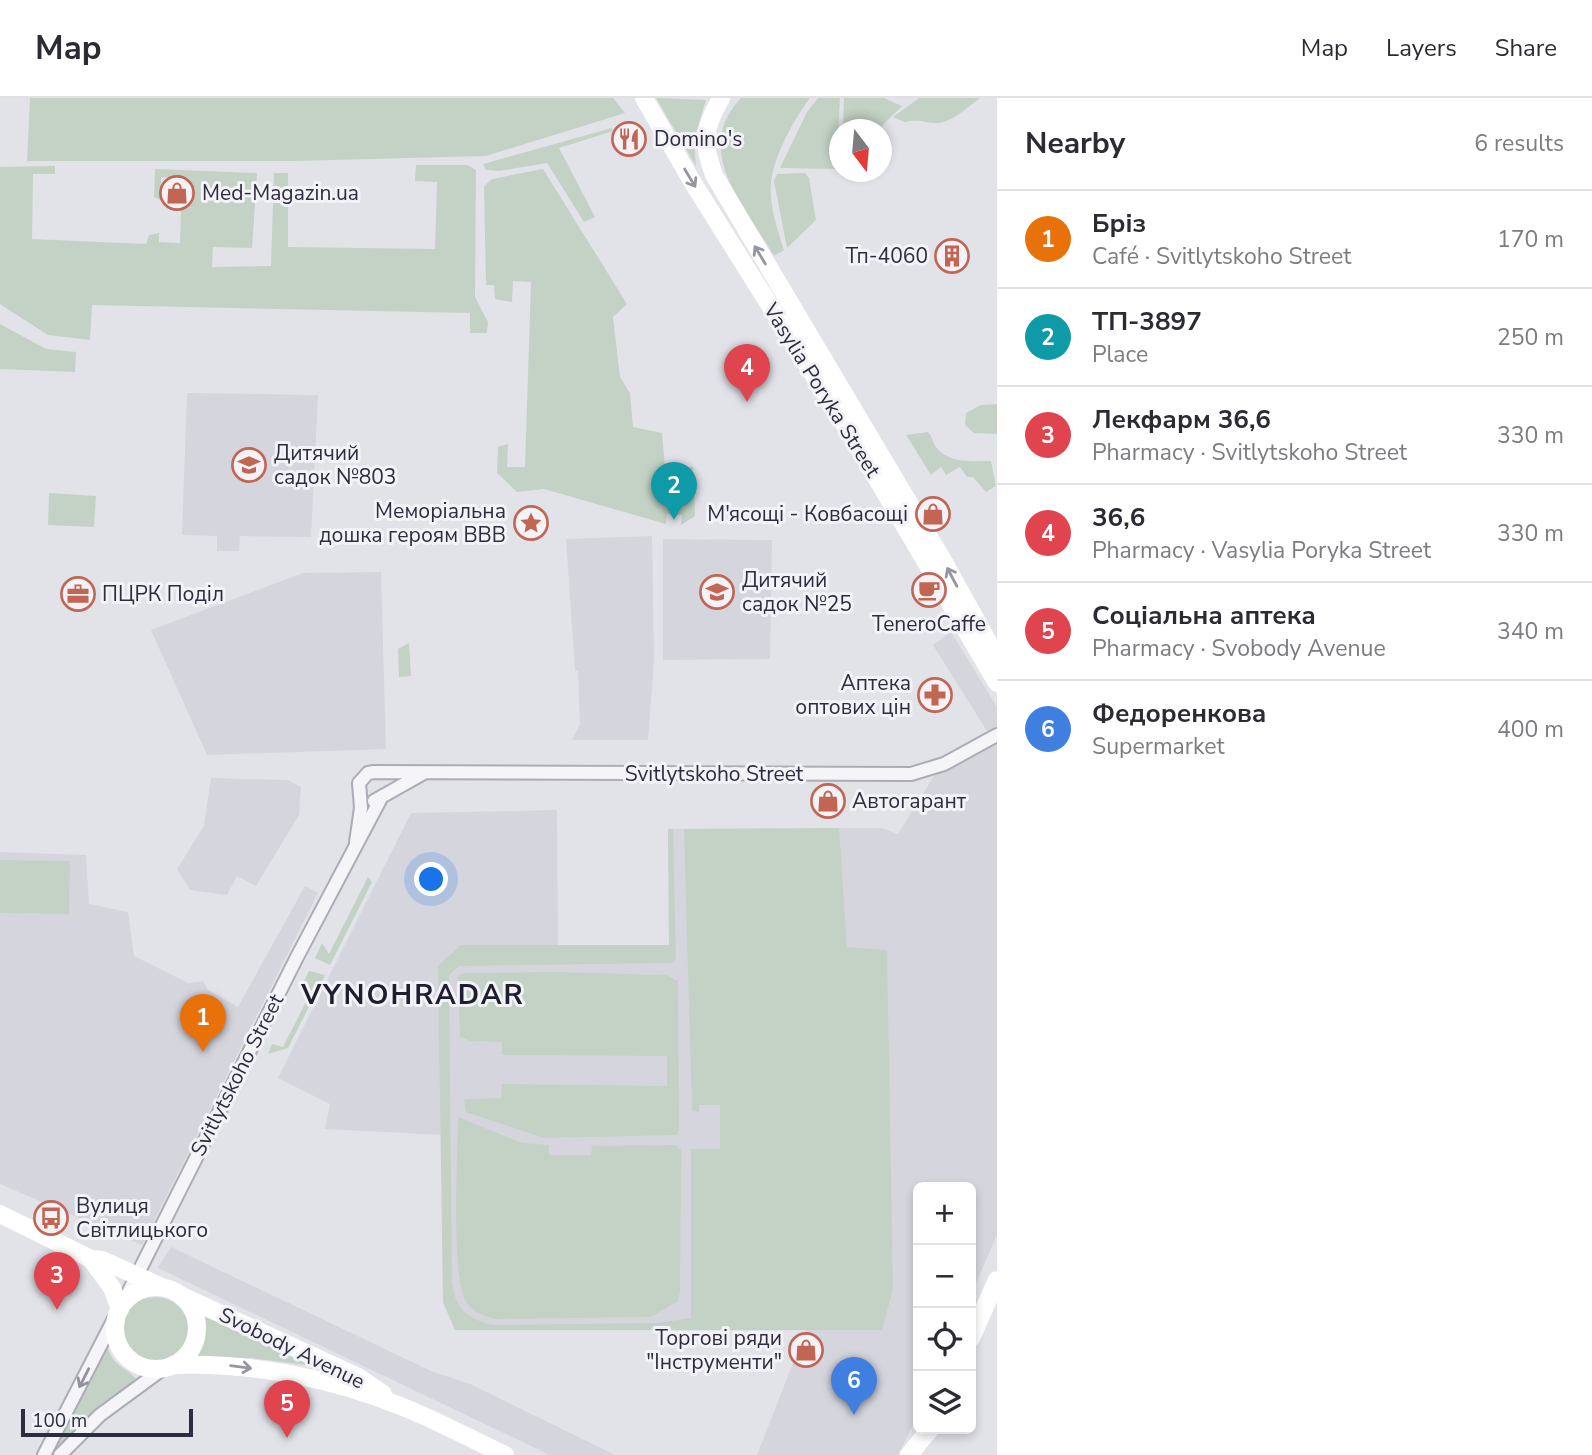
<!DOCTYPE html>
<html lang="en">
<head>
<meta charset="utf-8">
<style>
	body { margin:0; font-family:"Nunito Sans",sans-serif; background:#f2f2f3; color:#2b2b33 }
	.controls { position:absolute; right:21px; bottom:21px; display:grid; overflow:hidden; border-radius:10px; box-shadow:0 4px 10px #0003 }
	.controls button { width:63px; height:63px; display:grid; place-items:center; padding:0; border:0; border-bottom:2px solid #e1e1e2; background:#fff; color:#2b2b33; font:35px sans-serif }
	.compass { position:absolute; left:829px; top:21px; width:63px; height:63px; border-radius:50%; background:#fff; box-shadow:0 4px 10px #0003; rotate:164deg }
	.scale { position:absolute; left:21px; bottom:18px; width:172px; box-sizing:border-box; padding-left:7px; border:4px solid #2c2d40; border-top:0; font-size:19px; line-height:24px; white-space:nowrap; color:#2c2d40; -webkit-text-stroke:5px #f2f2f7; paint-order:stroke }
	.you { position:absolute; left:432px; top:782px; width:24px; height:24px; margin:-18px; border:5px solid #fff; border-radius:50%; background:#1a73e8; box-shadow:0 0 0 10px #1a73e833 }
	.badge { display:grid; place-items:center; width:46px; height:46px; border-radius:50%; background:#c26553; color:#fff; font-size:23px; font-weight:700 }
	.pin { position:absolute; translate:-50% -58px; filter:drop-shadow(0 2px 4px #0008) }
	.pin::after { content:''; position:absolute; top:37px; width:24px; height:21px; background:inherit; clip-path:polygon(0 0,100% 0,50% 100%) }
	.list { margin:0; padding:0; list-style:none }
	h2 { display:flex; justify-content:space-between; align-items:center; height:91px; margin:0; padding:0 28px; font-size:30px }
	h2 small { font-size:23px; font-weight:400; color:#7c7c81 }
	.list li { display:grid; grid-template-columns:46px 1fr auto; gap:21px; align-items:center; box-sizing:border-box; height:98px; padding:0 28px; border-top:2px solid #e1e1e2 }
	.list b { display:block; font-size:26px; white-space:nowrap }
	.list p { margin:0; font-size:23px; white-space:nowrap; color:#7c7c81 }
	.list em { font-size:23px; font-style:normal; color:#7c7c81 }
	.icon { flex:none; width:38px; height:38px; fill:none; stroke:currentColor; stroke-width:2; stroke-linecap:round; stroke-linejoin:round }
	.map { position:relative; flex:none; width:997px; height:1357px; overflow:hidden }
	header { display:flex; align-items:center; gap:42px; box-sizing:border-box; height:98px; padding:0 35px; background:#fff; border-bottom:2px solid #e1e1e2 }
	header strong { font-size:33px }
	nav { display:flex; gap:38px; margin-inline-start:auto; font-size:24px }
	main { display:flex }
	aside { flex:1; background:#fff }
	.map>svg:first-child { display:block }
	.built { fill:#d5d5de }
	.green { fill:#c4d2c5 }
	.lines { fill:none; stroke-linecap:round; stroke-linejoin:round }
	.street-casing { stroke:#abacb6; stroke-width:16 }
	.street { stroke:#f5f5f8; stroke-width:12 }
	.secondary { stroke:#fff; stroke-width:18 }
	.oneway { stroke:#9696a0 }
	.oneway2 { stroke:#90919c }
	.labels { text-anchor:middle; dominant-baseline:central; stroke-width:6; stroke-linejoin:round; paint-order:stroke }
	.poi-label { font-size:21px; fill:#2c2d40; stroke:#f2f2f7; text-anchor:start }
	.street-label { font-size:21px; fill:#2c2d40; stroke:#f2f2f7 }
	.district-label { font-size:28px; font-weight:bold; letter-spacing:2px; fill:#1e1e31; stroke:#f2f2f7 }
</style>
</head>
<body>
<header>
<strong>Map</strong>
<nav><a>Map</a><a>Layers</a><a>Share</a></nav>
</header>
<main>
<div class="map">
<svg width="997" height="1357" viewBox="0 0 997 1357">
	<rect width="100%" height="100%" fill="#e2e3e9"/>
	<!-- built -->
	<g class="built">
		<path d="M 187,295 L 318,297 L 311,439 L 240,438 L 239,453 L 217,453 L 217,438 L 182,437 Z"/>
		<path d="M 652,438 L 654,562 L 648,642 L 572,642 L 580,626 L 578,573 L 575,573 L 566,441 Z"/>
		<path d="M 663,441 L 772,442 L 770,561 L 663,562 Z"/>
		<path d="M 381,474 L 386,651 L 207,657 L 151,532 L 303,475 Z"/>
		<path d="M 951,534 L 997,609 L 997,628 L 987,633 L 933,547 Z"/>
		<path d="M 997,643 L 997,1137 L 971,1197 L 971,1089 L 918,1089 L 918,1317 L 898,1357 L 757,1357 L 806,1232 L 455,1232 L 443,1204 L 442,1037 L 325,1031 L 330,1006 L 278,980 L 411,715 L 557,712 L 558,847 L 669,847 L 668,731 L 882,730 L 898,736 L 934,678 Z"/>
		<path d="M 211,680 L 288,682 L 301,689 L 299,717 L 256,788 L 237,778 L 227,797 L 190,792 L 177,771 L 204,728 Z"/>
		<path d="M 0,754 L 86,757 L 89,806 L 128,814 L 134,858 L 188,885 L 203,883 L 208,892 L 238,909 L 305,788 L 318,795 L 142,1147 L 0,1086 Z"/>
		<path d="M 171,1149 L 431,1273 L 470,1286 L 615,1357 L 550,1357 L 158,1170 Z"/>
	</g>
	<!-- green -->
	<g class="green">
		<path d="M 30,0 L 613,0 L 625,15 L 486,58 L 295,63 L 27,63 Z"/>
		<path d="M 656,0 L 706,2 L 694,41 L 696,68 Z"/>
		<path d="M 741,0 L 810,0 C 795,20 777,52 772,78 C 767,100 777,132 784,152 L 774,158 C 745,109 691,52 741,0 Z"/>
		<path d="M 818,0 L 840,0 L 836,71 L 780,70 L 807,14 Z"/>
		<path d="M 844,0 L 884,0 L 902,8 L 879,31 L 843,31 Z"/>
		<path d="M 919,0 L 980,0 C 968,9 949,27 934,25 C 922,24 918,21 905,24 L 893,19 Z"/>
		<path d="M 612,30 L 613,33 L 559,50 L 595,119 L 584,124 L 547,65 L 499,73 L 486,72 L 483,66 Z"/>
		<path d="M 416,67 L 467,67 L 476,72 L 475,199 L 488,224 L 487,235 L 470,235 L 470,215 L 92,207 L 90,242 L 48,237 L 0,206 L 0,69 L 55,68 L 55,76 L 33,76 L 32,141 L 146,146 L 149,137 L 159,135 L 159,144 L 180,145 L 182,80 L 161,79 L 160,102 L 154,99 L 155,71 L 257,75 L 252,150 L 213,149 L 212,169 L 271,168 L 274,75 L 288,75 L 288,149 L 435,151 L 437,84 L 415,83 Z"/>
		<path d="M 543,71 L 627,206 L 613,219 L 620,279 L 630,295 L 633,329 L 662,335 L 665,369 L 693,369 L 695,418 L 681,427 L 682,417 L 667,416 L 666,426 L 544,391 L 517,394 L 497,375 L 498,349 L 508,346 L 507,369 L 525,369 L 531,184 L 513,183 L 512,204 L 495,201 L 494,187 L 486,187 L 484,88 L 492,81 Z"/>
		<path d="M 805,75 L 809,80 L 816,122 L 787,150 L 774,83 L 777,76 Z"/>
		<path d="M 0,226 L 46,251 L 76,254 L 75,274 L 0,271 Z"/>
		<path d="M 997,306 L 997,336 L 974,335 L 965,327 L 966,315 L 981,307 Z"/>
		<path d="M 928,334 C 933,339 932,344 936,349 C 948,366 973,363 991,363 L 996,388 L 986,394 L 973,379 L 967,379 L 960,369 L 946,377 L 941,369 L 931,377 L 906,337 Z"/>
		<path d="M 49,395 L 96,398 L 94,429 L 48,427 Z"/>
		<path d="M 409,545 L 411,578 L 399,579 L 398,551 Z"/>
		<path d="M 839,730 L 847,849 L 887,852 L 893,1191 L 882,1232 L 455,1232 L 443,1204 L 438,868 L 461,847 L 669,847 L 668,731 L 673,731 L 676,860 L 672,865 L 459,868 L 449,877 L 452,1184 C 456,1212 465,1219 492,1227 L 657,1225 L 691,1220 L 691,1051 L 720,1051 L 720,1007 L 699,1007 L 699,1014 L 692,1013 L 684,731 Z"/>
		<path d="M 0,762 L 70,763 L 69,816 L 0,815 Z"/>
		<path d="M 368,779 L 372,784 L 330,867 L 315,860 L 322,845 L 329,856 Z"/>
		<path d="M 309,873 L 325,877 L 288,950 L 268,956 L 272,946 L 283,949 L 306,904 L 300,891 Z"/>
		<path d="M 558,874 L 666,877 L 678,883 L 679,1032 L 677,1037 L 544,1040 L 466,1014 L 464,1001 L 501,1000 L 502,986 L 667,988 L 667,958 L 502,957 L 502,944 L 470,943 L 460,939 L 458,878 L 464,875 Z"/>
		<path d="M 458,1019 L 522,1045 L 549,1047 L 549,1057 L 591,1057 L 592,1048 L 676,1047 L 681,1052 L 680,1194 L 677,1204 L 650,1219 L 494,1221 C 484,1218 473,1214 467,1205 C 450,1184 458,1052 458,1019 Z"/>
		<circle cx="155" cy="1233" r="34"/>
		<path d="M 201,1214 L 308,1261 L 307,1267 L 251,1260 L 193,1264 L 204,1237 Z"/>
		<path d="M 107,1247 C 113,1272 131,1269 139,1286 L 102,1305 L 60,1346 L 56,1343 Z"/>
	</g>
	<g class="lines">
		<!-- street casing -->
		<g class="street-casing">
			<g id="street">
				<path d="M 374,703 L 422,676"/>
				<path d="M 356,744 L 361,710 L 359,685 L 368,675 L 374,674 L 911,676 L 944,666 L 997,637"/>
				<path d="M 120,1211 L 297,859 L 380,702"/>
				<path d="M 44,1357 L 115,1219"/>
				<path d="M 60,1357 L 100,1317 L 164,1270"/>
			</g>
		</g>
		<!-- street -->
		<use href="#street" class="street"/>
		<!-- secondary -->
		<g class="secondary">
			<path d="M 644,0 L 693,85 L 850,335 L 997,585"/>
			<path d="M 721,0 C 703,32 702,44 714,77 L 944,464 L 997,560"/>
			<path d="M 0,1116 L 91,1161 L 102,1162 L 162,1189"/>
			<path d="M 91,1161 L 112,1190 L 120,1211"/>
			<circle cx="156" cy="1230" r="41"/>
			<path d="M 182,1198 L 358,1279 L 383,1296"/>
			<path d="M 971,1240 L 997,1182"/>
			<path d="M 173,1267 C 249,1264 332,1280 403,1309 C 438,1323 471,1341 505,1357"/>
			<path d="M 909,1357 L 930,1331"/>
		</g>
	</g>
	<!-- one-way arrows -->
	<defs><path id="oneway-shaft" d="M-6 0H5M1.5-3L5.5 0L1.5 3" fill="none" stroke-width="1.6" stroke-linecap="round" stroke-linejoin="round" transform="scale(1.75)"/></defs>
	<g class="oneway">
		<use href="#oneway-shaft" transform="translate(690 80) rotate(59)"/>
		<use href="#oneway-shaft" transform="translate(760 157) rotate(-121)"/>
		<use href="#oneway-shaft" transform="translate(952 479) rotate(-118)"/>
		<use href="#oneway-shaft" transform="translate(241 1269) rotate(7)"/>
	</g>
	<use class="oneway2" href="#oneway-shaft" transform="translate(84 1280) rotate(117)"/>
	<!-- icons -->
	<defs>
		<g id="restaurant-ring" transform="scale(1.75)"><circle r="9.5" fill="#f2f2f7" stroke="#c26553" stroke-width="1.5"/><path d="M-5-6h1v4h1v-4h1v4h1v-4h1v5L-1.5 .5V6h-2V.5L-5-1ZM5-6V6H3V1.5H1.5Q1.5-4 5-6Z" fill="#c26553"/></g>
		<g id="shop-ring" transform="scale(1.75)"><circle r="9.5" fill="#f2f2f7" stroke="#c26553" stroke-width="1.5"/><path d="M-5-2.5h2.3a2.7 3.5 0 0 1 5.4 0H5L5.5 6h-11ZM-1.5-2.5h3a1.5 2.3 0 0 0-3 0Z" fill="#c26553"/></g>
		<g id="building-ring" transform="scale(1.75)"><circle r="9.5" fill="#f2f2f7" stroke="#c26553" stroke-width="1.5"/><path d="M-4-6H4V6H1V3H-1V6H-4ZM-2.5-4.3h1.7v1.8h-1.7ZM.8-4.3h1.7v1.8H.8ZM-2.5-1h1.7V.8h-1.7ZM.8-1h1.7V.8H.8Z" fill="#c26553"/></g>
		<g id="school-ring" transform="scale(1.75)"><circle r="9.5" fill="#f2f2f7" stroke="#c26553" stroke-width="1.5"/><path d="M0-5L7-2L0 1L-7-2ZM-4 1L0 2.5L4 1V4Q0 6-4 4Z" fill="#c26553"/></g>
		<g id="sight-ring" transform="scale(1.75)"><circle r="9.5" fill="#f2f2f7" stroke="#c26553" stroke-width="1.5"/><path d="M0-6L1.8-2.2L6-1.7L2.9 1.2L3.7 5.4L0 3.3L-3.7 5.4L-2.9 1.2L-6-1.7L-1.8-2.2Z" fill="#c26553"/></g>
		<g id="cafe-ring" transform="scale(1.75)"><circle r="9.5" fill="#f2f2f7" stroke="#c26553" stroke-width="1.5"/><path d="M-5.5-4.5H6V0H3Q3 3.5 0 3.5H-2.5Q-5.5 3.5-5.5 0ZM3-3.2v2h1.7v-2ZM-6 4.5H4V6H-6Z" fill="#c26553"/></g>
		<g id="office-ring" transform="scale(1.75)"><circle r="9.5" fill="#f2f2f7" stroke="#c26553" stroke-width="1.5"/><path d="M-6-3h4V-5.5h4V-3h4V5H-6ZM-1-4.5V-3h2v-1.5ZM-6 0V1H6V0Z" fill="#c26553"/></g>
		<g id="pharmacy-ring" transform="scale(1.75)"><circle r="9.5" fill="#f2f2f7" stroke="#c26553" stroke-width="1.5"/><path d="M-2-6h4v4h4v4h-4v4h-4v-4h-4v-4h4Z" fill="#c26553"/></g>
		<g id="bus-ring" transform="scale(1.75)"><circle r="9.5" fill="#f2f2f7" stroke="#c26553" stroke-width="1.5"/><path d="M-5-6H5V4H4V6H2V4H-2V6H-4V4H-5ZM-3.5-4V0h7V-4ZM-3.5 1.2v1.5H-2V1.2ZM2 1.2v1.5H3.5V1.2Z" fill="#c26553"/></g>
	</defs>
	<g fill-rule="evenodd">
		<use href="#restaurant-ring" x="629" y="41"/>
		<use href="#shop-ring" x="177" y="95"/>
		<use href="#building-ring" x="952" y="158"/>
		<use href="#school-ring" x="249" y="367"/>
		<use href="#shop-ring" x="933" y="416"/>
		<use href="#sight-ring" x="531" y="425"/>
		<use href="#cafe-ring" x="929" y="492"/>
		<use href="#school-ring" x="717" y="494"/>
		<use href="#office-ring" x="78" y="496"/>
		<use href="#pharmacy-ring" x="935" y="597"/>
		<use href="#shop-ring" x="828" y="703"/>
		<use href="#bus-ring" x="51" y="1120"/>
		<use href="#shop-ring" x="806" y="1252"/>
	</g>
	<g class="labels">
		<!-- poi labels -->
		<g class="poi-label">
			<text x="654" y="41">Domino's</text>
			<text x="202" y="95">Med-Magazin.ua</text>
			<text x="928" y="158" text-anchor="end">Тп-4060</text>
			<text x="274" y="355">Дитячий<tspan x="274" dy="24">садок №803</tspan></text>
			<text x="506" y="413" text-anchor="end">Меморіальна<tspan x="506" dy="24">дошка героям ВВВ</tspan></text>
			<text x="908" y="416" text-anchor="end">М'ясощі - Ковбасощі</text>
			<text x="742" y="482">Дитячий<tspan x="742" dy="24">садок №25</tspan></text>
			<text x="102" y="496">ПЦРК Поділ</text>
			<text x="929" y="526" text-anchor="middle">TeneroCaffe</text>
			<text x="911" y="585" text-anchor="end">Аптека<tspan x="911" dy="24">оптових цін</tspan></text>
			<text x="852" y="703">Автогарант</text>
			<text x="76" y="1108">Вулиця<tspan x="76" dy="24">Світлицького</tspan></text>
			<text x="782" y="1240" text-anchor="end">Торгові ряди<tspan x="782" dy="24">"Інструменти"</tspan></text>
		</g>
		<!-- street labels -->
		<g class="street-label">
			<text transform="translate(822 292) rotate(58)">Vasylia Poryka Street</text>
			<text x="714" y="676">Svitlytskoho Street</text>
			<text transform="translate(237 977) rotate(-63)">Svitlytskoho Street</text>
			<text transform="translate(292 1250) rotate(26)">Svobody Avenue</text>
		</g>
		<!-- district labels -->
		<g class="district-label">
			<text x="413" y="897">VYNOHRADAR</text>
		</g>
	</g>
</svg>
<div class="controls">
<button>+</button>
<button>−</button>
<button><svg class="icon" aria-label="locate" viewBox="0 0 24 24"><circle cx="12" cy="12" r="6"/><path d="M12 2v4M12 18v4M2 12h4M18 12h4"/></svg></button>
<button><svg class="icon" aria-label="layers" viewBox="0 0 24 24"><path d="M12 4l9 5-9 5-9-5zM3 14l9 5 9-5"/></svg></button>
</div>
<svg class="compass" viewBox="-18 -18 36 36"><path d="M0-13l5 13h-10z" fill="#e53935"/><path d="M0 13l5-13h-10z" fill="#7c7c81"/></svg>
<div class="scale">100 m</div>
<div class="you"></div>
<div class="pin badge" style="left:203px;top:954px;background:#e8710a">1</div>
<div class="pin badge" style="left:674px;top:422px;background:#0f9aa8">2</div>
<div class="pin badge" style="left:57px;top:1212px;background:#e0444e">3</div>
<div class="pin badge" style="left:747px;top:304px;background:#e0444e">4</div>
<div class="pin badge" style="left:287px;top:1340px;background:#e0444e">5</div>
<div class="pin badge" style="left:854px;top:1317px;background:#3f7fe0">6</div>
</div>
<aside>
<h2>Nearby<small>6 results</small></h2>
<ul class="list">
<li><span class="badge" style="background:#e8710a">1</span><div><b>Бріз</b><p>Café · Svitlytskoho Street</p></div><em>170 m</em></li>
<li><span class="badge" style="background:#0f9aa8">2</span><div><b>ТП-3897</b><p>Place</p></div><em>250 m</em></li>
<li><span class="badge" style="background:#e0444e">3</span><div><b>Лекфарм 36,6</b><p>Pharmacy · Svitlytskoho Street</p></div><em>330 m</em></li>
<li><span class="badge" style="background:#e0444e">4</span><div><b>36,6</b><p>Pharmacy · Vasylia Poryka Street</p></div><em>330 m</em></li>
<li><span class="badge" style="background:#e0444e">5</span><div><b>Соціальна аптека</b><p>Pharmacy · Svobody Avenue</p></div><em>340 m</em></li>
<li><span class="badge" style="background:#3f7fe0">6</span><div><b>Федоренкова</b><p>Supermarket</p></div><em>400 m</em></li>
</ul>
</aside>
</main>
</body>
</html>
